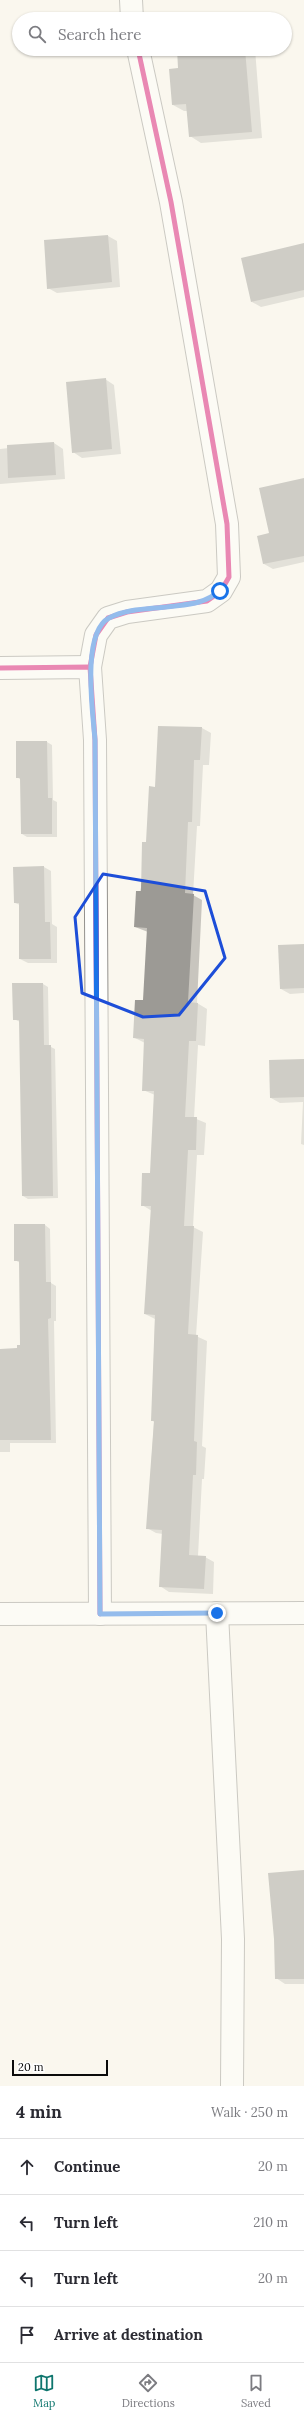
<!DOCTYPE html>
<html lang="en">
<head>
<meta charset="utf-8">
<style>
	body { margin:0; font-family:Lora,serif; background:#f2f2f3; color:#2b2b33 }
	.scale { position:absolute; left:12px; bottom:10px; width:96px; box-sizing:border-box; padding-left:4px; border:2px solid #0b0b0b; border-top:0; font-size:11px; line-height:14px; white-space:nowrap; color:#0b0b0b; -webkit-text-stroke:3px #fff; paint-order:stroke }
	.stop { position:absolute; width:12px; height:12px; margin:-9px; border:3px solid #1a73e8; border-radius:50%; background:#fff }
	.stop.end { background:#1a73e8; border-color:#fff; box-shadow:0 1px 4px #0008 }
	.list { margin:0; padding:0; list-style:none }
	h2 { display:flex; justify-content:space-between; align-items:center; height:52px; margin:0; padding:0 16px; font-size:17px }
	h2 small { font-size:13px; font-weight:400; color:#7c7c81 }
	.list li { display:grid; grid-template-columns:26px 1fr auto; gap:12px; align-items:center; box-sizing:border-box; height:56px; padding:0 16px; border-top:1px solid #e1e1e2 }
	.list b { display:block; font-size:15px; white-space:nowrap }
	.list em { font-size:13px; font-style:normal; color:#7c7c81 }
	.icon { flex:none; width:22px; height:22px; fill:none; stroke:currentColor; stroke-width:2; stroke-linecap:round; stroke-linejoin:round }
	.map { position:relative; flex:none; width:304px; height:2086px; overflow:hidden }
	.search { position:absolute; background:#fff; box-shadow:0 1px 3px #0004; left:12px; right:12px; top:12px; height:44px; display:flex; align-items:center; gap:10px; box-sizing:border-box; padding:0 14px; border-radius:22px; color:#7c7c81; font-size:15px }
	.sheet { height:276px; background:#fff }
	nav { display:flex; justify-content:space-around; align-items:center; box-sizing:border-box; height:56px; border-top:1px solid #e1e1e2; background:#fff; font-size:11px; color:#7c7c81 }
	nav a { display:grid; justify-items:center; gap:2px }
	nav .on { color:#0f766e }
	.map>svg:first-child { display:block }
	.shadow { fill:#0003 }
	.building { fill:#9c9a95 }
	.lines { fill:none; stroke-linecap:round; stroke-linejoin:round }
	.street-casing { stroke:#93918d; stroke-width:24 }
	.street { stroke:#fefefc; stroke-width:22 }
	.cycleway-casing { stroke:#fff; stroke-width:8 }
	.cycleway { stroke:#d6006c; stroke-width:5 }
	.route { stroke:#1a73e8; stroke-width:5 }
	.marked { fill:none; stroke:#1d4ed8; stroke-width:3; stroke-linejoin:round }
</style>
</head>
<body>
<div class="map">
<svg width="304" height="2086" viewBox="0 0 304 2086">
	<rect width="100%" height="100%" fill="#faf7ee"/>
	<!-- shadow -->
	<g class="shadow">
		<path d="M 178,49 L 255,49 L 262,138 L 201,143 L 190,136 L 188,111 L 184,111 L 173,105 L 179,69 Z"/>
		<path d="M 108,236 L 117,241 L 120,287 L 57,293 L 48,288 Z"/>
		<path d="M 304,244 L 304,297 L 261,307 L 252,302 Z"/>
		<path d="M 105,379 L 114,385 L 121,454 L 82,458 L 73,452 Z"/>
		<path d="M 54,443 L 63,449 L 65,479 L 0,484 L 0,449 Z"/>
		<path d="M 304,480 L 304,562 L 273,569 L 264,564 L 270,534 Z"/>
		<path d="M 159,727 L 202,728 L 211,733 L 209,765 L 203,765 L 200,826 L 197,826 L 193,895 L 202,900 L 197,1003 L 207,1009 L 205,1046 L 198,1045 L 194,1118 L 206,1123 L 204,1155 L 197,1155 L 193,1227 L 203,1232 L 196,1336 L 207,1341 L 202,1446 L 206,1448 L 204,1479 L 202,1479 L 198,1556 L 205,1557 L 214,1562 L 213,1594 L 169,1592 L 160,1586 L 163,1534 L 156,1533 L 147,1528 L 154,1422 L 152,1420 L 155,1319 L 145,1314 L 152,1211 L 142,1205 L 151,1174 L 155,1095 L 143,1090 L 145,1043 L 135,1038 L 144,1001 L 148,932 L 135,927 L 156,788 Z"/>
		<path d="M 47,742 L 52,745 L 53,800 L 57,802 L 57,837 L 27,837 L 22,834 L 21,780 L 17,777 Z"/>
		<path d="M 44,867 L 51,871 L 52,924 L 57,927 L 57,963 L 28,963 L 20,959 L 20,905 L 15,903 L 14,868 Z"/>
		<path d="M 304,945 L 304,993 L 290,994 L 281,989 Z"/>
		<path d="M 13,984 L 43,984 L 48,987 L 49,1046 L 55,1049 L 58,1198 L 28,1199 L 23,1196 L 20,1022 L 14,1019 Z"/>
		<path d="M 304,1060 L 304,1145 L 301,1144 L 303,1102 L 280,1103 L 271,1098 Z"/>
		<path d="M 45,1225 L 50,1229 L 51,1283 L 56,1286 L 56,1321 L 54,1321 L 56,1443 L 10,1443 L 10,1452 L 0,1452 L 0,1350 L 18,1349 L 21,1346 L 20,1263 L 15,1260 Z"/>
		<path d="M 304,1871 L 304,1984 L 285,1984 L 276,1978 Z"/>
	</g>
	<!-- building -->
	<g class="building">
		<path d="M 177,49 L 245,49 L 252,132 L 189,137 L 186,104 L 172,105 L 169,69 L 178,68 Z"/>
		<path d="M 108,235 L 112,282 L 47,289 L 44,240 Z"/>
		<path d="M 304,243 L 304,290 L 251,302 L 241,258 Z"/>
		<path d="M 106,378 L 112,449 L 72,453 L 66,382 Z"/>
		<path d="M 54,442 L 56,475 L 8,478 L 7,445 Z"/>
		<path d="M 304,478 L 304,556 L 263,564 L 257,536 L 269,533 L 259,488 Z"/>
		<path d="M 158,726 L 202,727 L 200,760 L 194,760 L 192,822 L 188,822 L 185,893 L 194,894 L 188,1002 L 198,1003 L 196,1041 L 189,1041 L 185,1117 L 197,1117 L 196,1150 L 188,1150 L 184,1226 L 194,1226 L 188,1334 L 198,1335 L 194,1441 L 197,1442 L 196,1475 L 193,1475 L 189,1555 L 206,1556 L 204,1589 L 159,1587 L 162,1530 L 146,1529 L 154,1421 L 151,1421 L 155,1315 L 144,1314 L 151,1206 L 141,1206 L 142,1173 L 150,1173 L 154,1091 L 142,1091 L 144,1039 L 133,1038 L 135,1000 L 143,1000 L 147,928 L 134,927 L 136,891 L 141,891 L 142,842 L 146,842 L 149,786 L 155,787 Z"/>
		<path d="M 16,741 L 47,741 L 48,798 L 52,798 L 52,834 L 21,834 L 20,778 L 16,778 Z"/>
		<path d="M 44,866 L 45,922 L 50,922 L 51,959 L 19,959 L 19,903 L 14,903 L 13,867 Z"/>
		<path d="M 304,944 L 304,988 L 280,989 L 278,945 Z"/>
		<path d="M 12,983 L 43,983 L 44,1045 L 51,1045 L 53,1196 L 22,1196 L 19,1020 L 13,1020 Z"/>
		<path d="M 304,1059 L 304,1097 L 270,1098 L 269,1060 Z"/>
		<path d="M 14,1224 L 45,1224 L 46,1282 L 51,1282 L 51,1318 L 48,1319 L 51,1440 L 0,1440 L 0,1349 L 17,1348 L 17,1345 L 20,1345 L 19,1261 L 14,1261 Z"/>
		<path d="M 304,1870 L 304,1979 L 275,1979 L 274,1939 L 268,1873 Z"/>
	</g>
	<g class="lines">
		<!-- street casing -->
		<g class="street-casing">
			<g id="street">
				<path d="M 131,0 L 132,19"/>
				<path d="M 90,667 L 96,635 L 108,618 L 127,612 L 207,601 L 221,591 L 229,577 L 227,524 L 171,202 L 138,49"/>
				<path d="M 0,668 L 90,667 L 95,740 L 100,1614"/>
				<path d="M 217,1613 L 233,1939 L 232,2086"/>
				<path d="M 0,1614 L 304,1613"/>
			</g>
		</g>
		<!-- street -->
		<use href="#street" class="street"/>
		<!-- cycleway casing -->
		<g class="cycleway-casing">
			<g id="cycleway">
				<path d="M 90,667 L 96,635 L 108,618 L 127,612 L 207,601 L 221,591 L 229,577 L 227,524 L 171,202 L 138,49"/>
				<path d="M 0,668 L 90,667 L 95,740 L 100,1614"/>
			</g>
		</g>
		<!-- cycleway -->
		<use href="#cycleway" class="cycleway"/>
	</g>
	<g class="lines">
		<!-- route -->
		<path class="route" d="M 217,1613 L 100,1614 L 95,740 C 93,713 81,633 109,618 C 126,609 148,609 166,607 C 188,604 202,605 220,591"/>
	</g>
	<!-- marked area -->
	<path d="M0 0H304V2086H0ZM 103,874 L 205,891 L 225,958 L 179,1015 L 143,1017 L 82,993 L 75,917 Z" fill="#faf7ee" fill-opacity=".55" fill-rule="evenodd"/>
	<path class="marked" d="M 103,874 L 205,891 L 225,958 L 179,1015 L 143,1017 L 82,993 L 75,917 Z"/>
</svg>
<div class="scale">20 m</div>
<div class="stop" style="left:220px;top:591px"></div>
<div class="stop end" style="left:217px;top:1613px"></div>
<div class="search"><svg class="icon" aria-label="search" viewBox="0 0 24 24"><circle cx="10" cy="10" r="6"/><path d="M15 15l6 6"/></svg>Search here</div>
</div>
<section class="sheet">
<h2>4 min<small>Walk · 250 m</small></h2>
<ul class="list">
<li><svg class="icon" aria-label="ahead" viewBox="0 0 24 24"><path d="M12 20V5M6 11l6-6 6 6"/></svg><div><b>Continue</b></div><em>20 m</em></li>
<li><svg class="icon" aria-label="left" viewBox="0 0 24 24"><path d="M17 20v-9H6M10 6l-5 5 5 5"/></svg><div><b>Turn left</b></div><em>210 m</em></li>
<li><svg class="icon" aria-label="left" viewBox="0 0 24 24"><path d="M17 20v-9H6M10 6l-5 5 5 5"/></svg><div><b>Turn left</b></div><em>20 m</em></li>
<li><svg class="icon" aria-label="arrive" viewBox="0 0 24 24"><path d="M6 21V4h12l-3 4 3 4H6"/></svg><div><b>Arrive at destination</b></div></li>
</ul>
</section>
<nav>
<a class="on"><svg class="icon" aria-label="map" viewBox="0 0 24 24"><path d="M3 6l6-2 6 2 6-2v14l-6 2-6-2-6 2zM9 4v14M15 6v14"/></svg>Map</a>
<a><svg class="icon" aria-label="directions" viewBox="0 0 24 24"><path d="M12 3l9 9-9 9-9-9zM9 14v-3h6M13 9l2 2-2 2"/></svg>Directions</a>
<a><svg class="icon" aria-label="saved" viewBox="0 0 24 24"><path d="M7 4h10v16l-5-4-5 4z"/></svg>Saved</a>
</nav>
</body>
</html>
